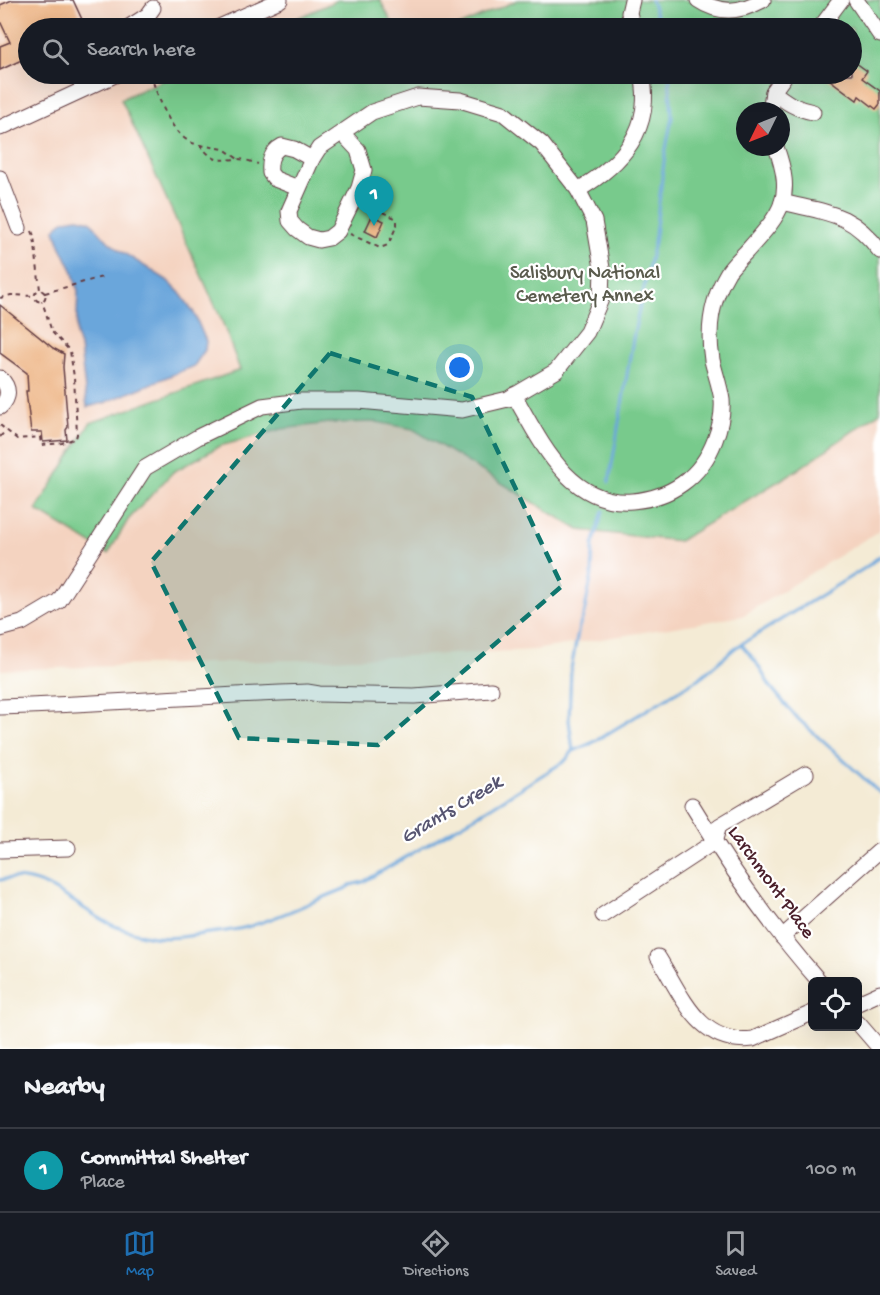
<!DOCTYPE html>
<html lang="en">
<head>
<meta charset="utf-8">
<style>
	body { margin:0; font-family:"Gochi Hand",sans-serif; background:#242831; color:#f1f3f6 }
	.controls { position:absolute; right:18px; bottom:18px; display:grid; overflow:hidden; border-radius:9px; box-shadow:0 6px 24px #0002 }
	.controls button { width:54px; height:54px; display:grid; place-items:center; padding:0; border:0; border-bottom:2px solid #363941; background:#171b24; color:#f1f3f6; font:30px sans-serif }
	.compass { position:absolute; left:736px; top:102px; width:54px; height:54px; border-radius:50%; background:#171b24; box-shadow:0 6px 24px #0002; rotate:227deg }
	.you { position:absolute; left:460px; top:368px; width:21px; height:21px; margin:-15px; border:4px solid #fff; border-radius:50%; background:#1a73e8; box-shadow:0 0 0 9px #1a73e833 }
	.badge { display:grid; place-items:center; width:39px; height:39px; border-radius:50%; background:#1f6fb2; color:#fff; font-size:20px; font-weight:700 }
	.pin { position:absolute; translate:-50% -50px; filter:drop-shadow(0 2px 3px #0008) }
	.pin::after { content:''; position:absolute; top:32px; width:21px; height:18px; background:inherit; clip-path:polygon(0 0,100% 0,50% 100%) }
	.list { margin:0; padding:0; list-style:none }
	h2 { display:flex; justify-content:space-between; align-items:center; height:78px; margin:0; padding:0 24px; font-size:26px }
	h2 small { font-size:20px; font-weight:400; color:#9ea1a6 }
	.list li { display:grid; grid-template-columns:39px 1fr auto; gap:18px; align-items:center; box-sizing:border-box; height:84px; padding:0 24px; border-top:2px solid #363941 }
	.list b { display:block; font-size:22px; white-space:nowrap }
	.list p { margin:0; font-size:20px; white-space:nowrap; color:#9ea1a6 }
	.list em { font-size:20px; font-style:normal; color:#9ea1a6 }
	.icon { flex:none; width:33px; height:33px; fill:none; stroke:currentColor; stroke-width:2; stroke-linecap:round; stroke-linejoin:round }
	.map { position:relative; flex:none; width:880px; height:1049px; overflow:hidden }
	.search { position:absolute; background:#171b24; box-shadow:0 6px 24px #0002; left:18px; right:18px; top:18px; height:66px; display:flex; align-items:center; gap:15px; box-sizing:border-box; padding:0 21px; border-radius:33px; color:#9ea1a6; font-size:22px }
	.sheet { height:162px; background:#171b24 }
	nav { display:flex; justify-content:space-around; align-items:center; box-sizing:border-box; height:84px; border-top:2px solid #363941; background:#171b24; font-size:16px; color:#9ea1a6 }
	nav a { display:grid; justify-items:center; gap:3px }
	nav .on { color:#1f6fb2 }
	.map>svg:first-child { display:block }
	.built { fill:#f4d3c0; fill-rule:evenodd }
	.green { fill:#78ca8c; stroke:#61745c; stroke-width:1.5; fill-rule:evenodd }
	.water { fill:#6ba6db; stroke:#5a6283; stroke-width:1.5 }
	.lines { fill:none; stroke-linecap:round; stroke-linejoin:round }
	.stream { stroke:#6ba6db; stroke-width:3 }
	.building { fill:#ecaf7c }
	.minor-casing { stroke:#643e44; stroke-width:17 }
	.path { stroke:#643e44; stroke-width:2; stroke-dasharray:4.5 4.5; stroke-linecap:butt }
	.minor { stroke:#fff; stroke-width:15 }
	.marked { fill:#0f766e; fill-opacity:0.2; stroke:#0f766e; stroke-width:4.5; stroke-dasharray:12 8; stroke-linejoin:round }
	.labels { text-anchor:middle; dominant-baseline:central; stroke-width:4.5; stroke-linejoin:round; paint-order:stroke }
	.park-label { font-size:20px; fill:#5a5b4d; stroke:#fff }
	.street-label { font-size:20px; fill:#4a1f2b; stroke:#fff }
	.water-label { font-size:21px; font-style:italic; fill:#575571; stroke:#fff }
</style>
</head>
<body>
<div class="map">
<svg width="880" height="1049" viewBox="0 0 880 1049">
	<rect width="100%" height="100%" fill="#fff"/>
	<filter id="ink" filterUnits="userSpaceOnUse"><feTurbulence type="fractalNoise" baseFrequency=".0167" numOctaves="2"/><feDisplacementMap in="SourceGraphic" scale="12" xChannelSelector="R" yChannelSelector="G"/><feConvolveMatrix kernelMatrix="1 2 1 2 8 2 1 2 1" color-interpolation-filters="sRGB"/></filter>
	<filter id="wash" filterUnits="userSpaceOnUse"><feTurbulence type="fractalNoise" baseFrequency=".008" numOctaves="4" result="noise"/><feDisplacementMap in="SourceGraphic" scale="24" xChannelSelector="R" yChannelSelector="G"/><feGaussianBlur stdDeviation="1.35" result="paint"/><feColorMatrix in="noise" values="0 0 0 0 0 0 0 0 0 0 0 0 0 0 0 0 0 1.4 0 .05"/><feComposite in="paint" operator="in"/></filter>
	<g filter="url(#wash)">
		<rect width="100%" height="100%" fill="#f4ebd5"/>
		<!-- built -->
		<path class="built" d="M 0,0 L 880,0 L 880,530 L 742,616 L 534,650 L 387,657 L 0,670 ZM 28,28 L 852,28 L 852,74 L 28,74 ZM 745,111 L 781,111 L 781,147 L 745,147 Z"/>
		<!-- green -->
		<g class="green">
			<path d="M 338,0 L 380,0 L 395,28 L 275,28 Z"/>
			<path d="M 518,0 L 880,0 L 880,412 L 797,470 L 679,541 L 579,530 L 413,429 L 377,422 L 329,423 L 282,429 L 220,446 L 173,472 L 128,520 L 108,554 L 36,510 L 90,423 L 240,370 L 222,321 L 121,99 L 177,74 L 852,74 L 852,28 L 454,28 ZM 745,111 L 781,111 L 781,147 L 745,147 Z"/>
		</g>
		<!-- water -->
		<path class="water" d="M 79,218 L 90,221 L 108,241 L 122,252 L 167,280 L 180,293 L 193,311 L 206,341 L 205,350 L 194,366 L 104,403 L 87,407 L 80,347 L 76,335 L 78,291 L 72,270 L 60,245 L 55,230 C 60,220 68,219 79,218 Z"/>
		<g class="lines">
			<!-- stream -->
			<g class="stream">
				<path d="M 651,0 L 661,28"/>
				<path d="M 609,482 L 634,333 L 654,242 L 665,154 L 672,117 L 669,74"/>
				<path d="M 742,645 L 756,662 L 770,686 L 795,716 L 880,793"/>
				<path d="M 573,751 L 569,720 L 571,669 L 579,627 L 584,614 L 592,574 L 593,545 L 603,511"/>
				<path d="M 0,880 C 42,869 78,909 112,925 C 121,929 133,932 143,935 C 163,940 182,937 202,934 C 216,932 230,931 243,928 C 279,919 312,901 347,888 L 350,885 L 363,882 L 473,818 L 565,761 L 573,751 L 592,743 L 701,677 L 735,648 L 865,568 L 880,556"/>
			</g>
		</g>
		<g id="blocks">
			<!-- building -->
			<g class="building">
				<path d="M 12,0 L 73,0 L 86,28 L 28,28 L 28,57 L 0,70 L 0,46 L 10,42 L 0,21 L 0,5 Z"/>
				<path d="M 852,60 L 867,71 L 862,78 L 880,91 L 880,104 L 876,109 L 859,96 L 857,100 L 822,74 L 852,74 Z"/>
				<path d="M 372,216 L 384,221 L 377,237 L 365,231 Z"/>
				<path d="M 0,305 L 53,348 L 64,354 L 63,367 L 68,427 L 66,430 L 67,440 L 43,442 L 42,432 L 31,432 L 26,391 L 28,391 L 27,373 L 0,353 Z"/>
			</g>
		</g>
	</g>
	<g filter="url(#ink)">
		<use href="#blocks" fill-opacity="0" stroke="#643e44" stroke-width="1.5"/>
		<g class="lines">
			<!-- minor casing -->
			<g class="minor-casing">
				<g id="minor">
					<path d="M 632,0 L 629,13 L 633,28"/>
					<path d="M 698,0 C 720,15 741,12 763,0"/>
					<path d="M 856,0 L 880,35"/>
					<path d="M 130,28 L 129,27 L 148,15 L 153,8"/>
					<path d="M 217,28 L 280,0"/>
					<path d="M 820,28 L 841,0"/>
					<path d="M 773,92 C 786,102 796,109 813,112"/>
					<path d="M 770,111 L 773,92 L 786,74"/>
					<path d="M 0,128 L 117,74"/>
					<path d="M 0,178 L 19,228"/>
					<path d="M 298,188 L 275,179 L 270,173 C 269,161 271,152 282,146 L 294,149 L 312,159"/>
					<path d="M 578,190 C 622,164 654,129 642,74"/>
					<path d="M 782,202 C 827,213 851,212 880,251"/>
					<path d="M 0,378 C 10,387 10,398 0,407"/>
					<path d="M 514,395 C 540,440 569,506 632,501 C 671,498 701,477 715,440 C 720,427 723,413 722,400 C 720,386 715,373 712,360 C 707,328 711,300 728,272 C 733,265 740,258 746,252 C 781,213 795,200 776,147"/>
					<path d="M 0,629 L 22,623 L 59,601 L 145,468 L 198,437 L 262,406 L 301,401 L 359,401 L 462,410 L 508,399 L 556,371 L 587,332 L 601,299 L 602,268 L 594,221 L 578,190 L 542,144 L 503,113 L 460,100 L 418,97 L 372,112 L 319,148 L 312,159 L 289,211 L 290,221 L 297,229 L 308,237 L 319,240 L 329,238 L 338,231 L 359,188 L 364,170 L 358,150 L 342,133"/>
					<path d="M 0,707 C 103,704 205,695 307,692 L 319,694 L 414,696 L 491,690"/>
					<path d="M 692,805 C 730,868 771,927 820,982"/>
					<path d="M 0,850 L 68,848"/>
					<path d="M 603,915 L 714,842 L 719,826 L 806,774"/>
					<path d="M 782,937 L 879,851"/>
					<path d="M 658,957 C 682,995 699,1046 753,1039 L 812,1013"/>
					<path d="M 858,1003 L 880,993"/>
					<path d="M 858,1023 L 877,1045 L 880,1044"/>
				</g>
			</g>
			<!-- path -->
			<g class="path">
				<path d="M 150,74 C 159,97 171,141 200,145 C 215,163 217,160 238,159 C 244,159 252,162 258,164"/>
				<path d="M 200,145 L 224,149 L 238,159"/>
				<path d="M 32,231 L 34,236 L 40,290"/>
				<path d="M 350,234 L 380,248 L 388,245 L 397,225 L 397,219 L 366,204"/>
				<circle cx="40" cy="296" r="5.5"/>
				<path d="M 45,293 L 102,277"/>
				<path d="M 0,298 L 11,295 L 34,296"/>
				<path d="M 0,425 L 17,439 L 40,437 L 41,445 L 62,443 L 76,438 L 77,434 L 74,377 L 70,351 L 52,332 L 42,301"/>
				<path d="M 0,437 L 6,430"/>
			</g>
			<!-- minor -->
			<use href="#minor" class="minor"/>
		</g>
	</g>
	<!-- marked area -->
	<path class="marked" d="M 330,353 L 472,397 L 562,586 L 378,745 L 239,738 L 151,562 Z"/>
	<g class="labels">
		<!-- park labels -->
		<g class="park-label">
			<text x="585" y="274">Salisbury National<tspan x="585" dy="23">Cemetery Annex</tspan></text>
		</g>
		<!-- street labels -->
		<g class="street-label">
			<text transform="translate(770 883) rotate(54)">Larchmont Place</text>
		</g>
		<!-- water labels -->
		<g class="water-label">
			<text transform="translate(452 811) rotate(-31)">Grants Creek</text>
		</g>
	</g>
</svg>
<div class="controls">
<button><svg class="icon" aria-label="locate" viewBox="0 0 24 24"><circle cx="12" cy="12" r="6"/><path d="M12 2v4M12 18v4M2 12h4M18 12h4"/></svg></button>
</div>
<svg class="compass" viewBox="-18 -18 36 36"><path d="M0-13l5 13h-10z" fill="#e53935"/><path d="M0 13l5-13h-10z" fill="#9ea1a6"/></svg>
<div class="you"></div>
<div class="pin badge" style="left:374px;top:226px;background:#0f9aa8">1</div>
<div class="search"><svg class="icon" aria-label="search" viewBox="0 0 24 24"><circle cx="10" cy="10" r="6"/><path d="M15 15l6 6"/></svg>Search here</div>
</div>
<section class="sheet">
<h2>Nearby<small></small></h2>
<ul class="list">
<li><span class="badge" style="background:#0f9aa8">1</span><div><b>Committal Shelter</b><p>Place</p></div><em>100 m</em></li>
</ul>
</section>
<nav>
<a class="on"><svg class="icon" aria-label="map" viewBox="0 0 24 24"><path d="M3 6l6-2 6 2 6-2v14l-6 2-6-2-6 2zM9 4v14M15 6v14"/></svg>Map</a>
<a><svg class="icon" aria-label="directions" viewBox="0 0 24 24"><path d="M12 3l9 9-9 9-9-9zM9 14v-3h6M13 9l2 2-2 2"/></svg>Directions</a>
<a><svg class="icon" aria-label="saved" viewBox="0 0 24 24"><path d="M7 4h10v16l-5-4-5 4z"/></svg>Saved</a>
</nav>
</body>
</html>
